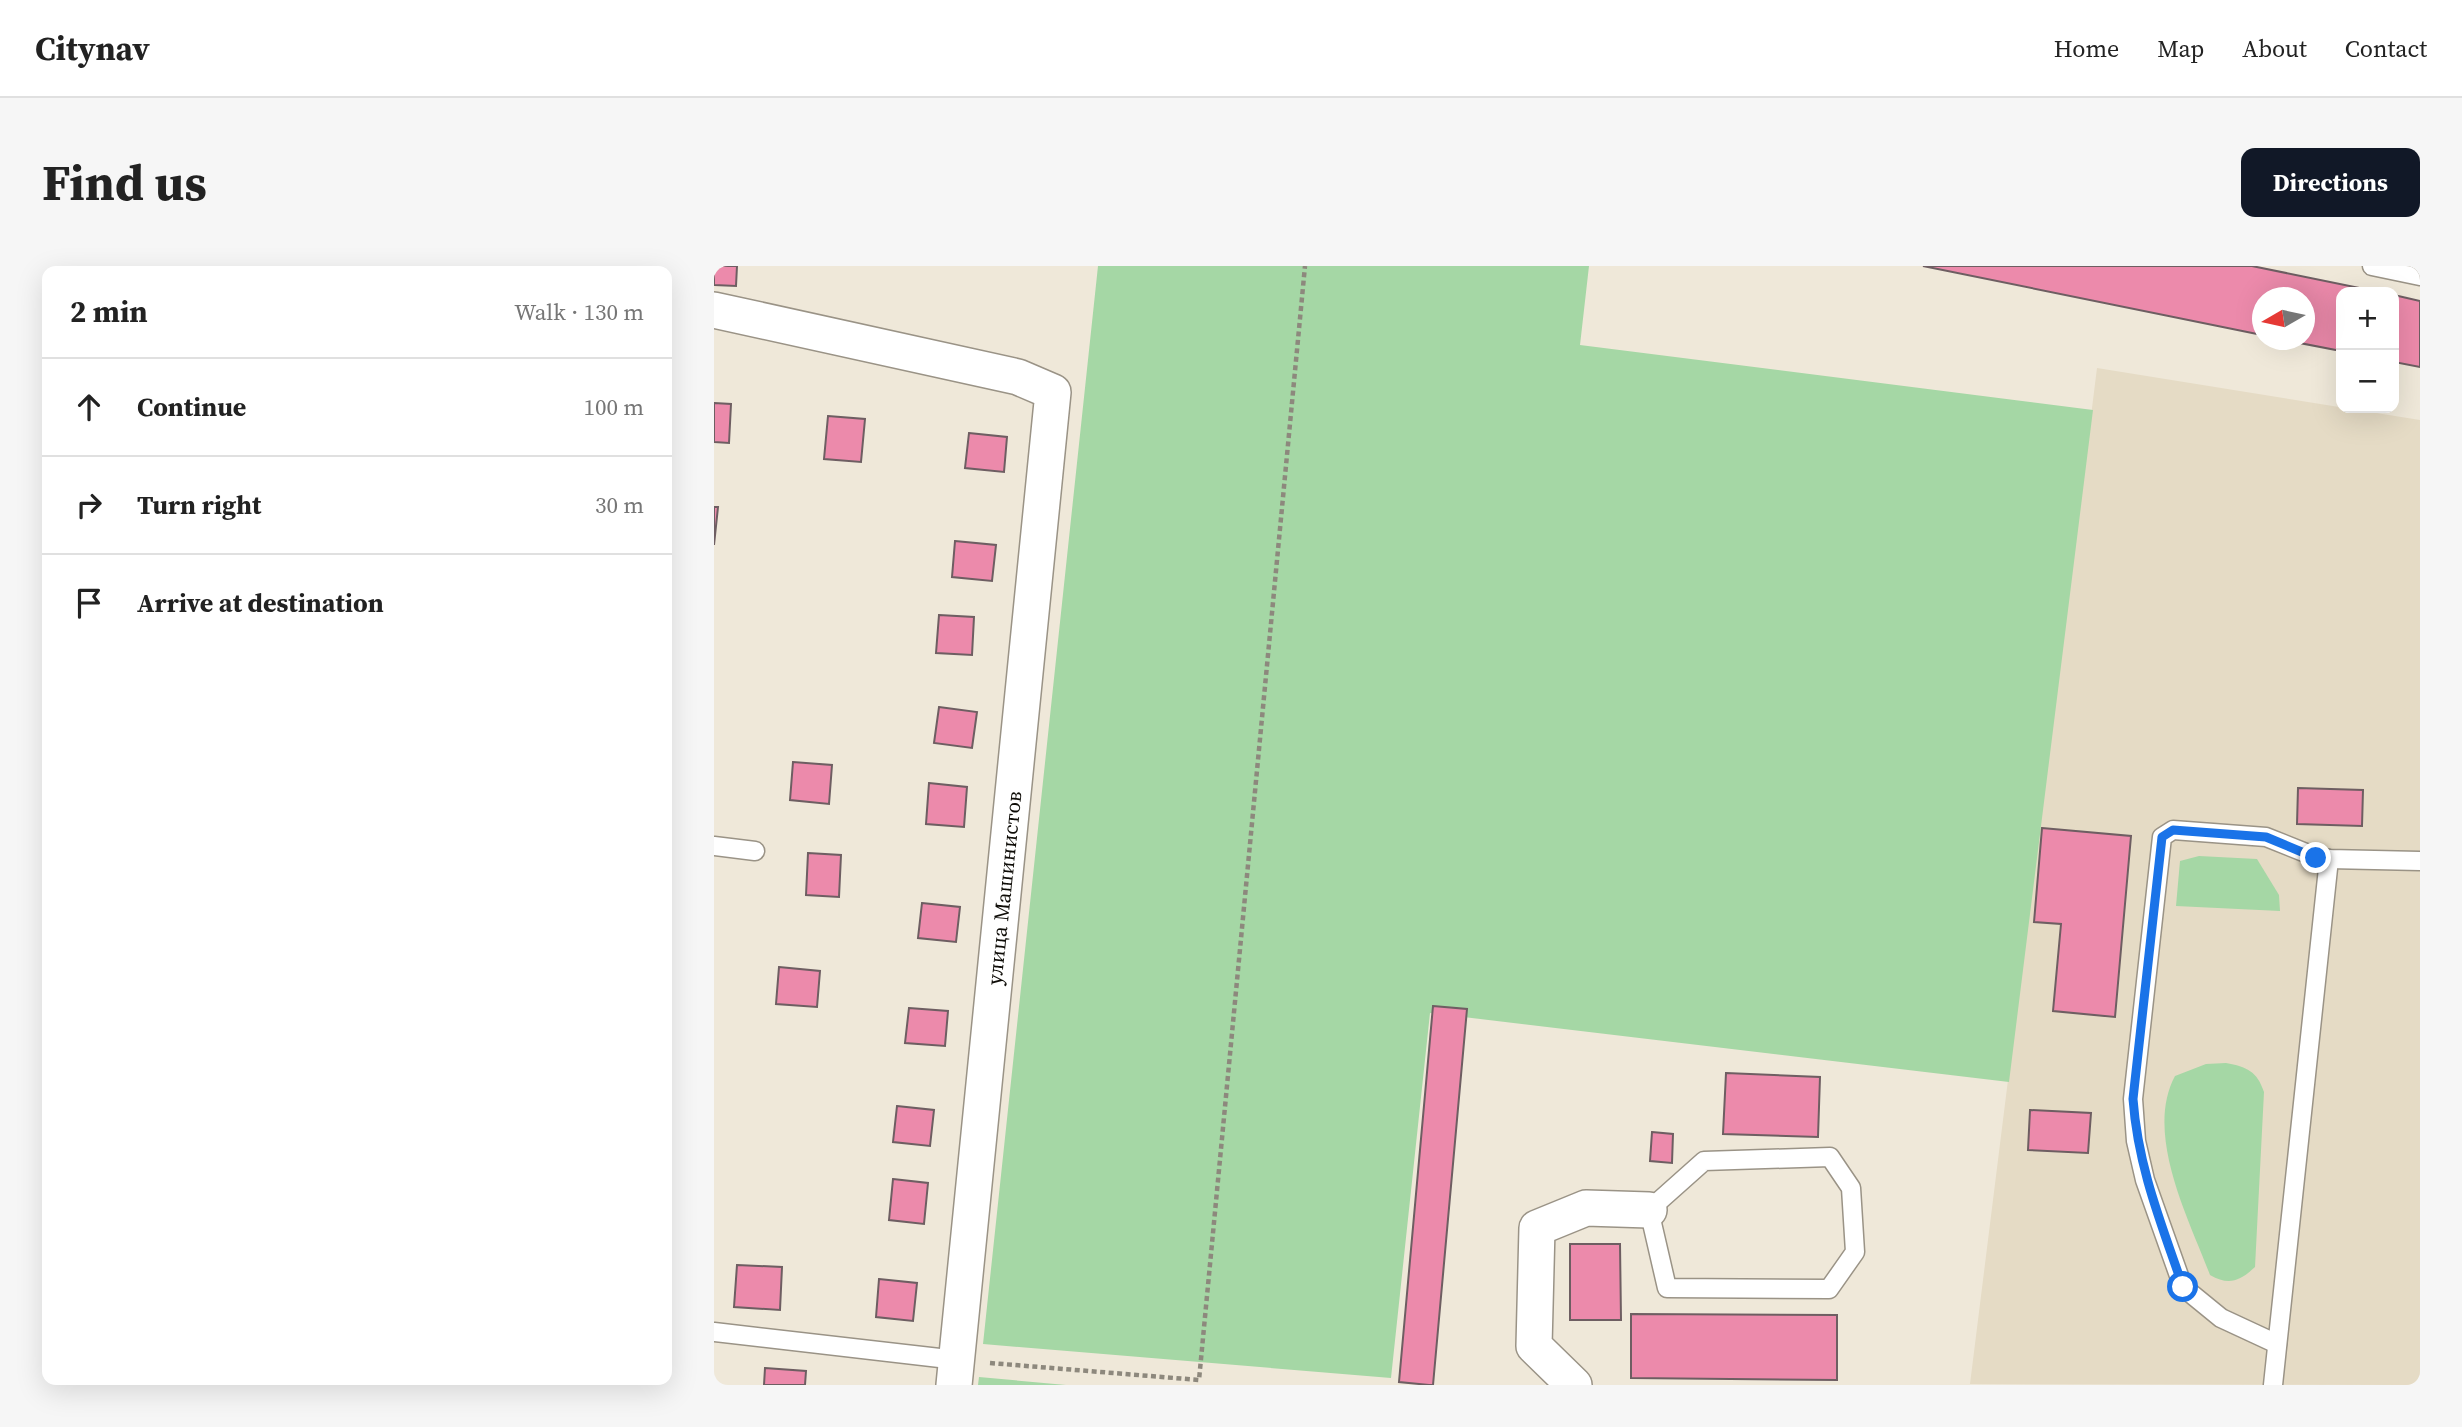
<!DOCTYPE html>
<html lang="en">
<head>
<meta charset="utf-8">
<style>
	body { margin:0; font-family:"Source Serif 4",serif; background:#f6f6f6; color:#222 }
	.controls { position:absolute; right:21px; top:21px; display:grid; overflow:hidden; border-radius:14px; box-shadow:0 7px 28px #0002 }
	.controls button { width:63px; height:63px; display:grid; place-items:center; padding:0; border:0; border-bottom:2px solid #e0e0e0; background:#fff; color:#222; font:35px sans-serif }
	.compass { position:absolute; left:1538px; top:21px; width:63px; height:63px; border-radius:50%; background:#fff; box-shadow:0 7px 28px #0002; rotate:261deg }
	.stop { position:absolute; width:21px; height:21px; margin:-16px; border:5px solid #1a73e8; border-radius:50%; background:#fff }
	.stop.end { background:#1a73e8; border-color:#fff; box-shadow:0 2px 7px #0008 }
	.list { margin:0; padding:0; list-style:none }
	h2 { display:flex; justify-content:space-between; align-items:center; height:91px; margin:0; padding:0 28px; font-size:30px }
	h2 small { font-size:23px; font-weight:400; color:#767676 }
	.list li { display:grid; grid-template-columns:46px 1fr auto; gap:21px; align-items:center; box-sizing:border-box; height:98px; padding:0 28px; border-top:2px solid #e0e0e0 }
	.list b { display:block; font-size:26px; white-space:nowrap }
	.list em { font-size:23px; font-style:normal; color:#767676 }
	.icon { flex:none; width:38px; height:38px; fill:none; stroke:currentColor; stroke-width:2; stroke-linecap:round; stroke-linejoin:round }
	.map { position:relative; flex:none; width:1706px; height:1119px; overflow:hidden; border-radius:14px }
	header { display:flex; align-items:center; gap:42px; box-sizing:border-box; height:98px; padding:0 35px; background:#fff; border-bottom:2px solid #e0e0e0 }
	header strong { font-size:33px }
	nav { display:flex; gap:38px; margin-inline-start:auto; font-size:24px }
	.intro { display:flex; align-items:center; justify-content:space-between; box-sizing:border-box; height:168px; padding:0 42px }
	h1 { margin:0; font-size:49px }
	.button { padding:18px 32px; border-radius:14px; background:#111827; color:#fff; font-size:24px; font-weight:700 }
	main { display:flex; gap:42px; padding:0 42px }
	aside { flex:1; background:#fff; border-radius:14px; box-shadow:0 7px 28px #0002 }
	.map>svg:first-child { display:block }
	.built { fill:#e5dbc5 }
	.green { fill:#a5d7a5 }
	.building { fill:#ec8aab; stroke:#6e5e62; stroke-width:2 }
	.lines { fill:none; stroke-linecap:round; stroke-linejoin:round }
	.lane-casing { stroke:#9a9386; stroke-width:21 }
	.street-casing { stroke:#9a9386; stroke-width:38 }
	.path { stroke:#8d887d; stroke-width:4.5; stroke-dasharray:5 3.5; stroke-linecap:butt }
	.lane { stroke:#fff; stroke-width:18 }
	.street { stroke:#fff; stroke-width:35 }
	.route { stroke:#1a73e8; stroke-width:9 }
	.labels { text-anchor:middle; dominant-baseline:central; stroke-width:5; stroke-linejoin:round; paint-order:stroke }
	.street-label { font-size:21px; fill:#0e0c07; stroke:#fff }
</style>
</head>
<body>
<header>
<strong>Citynav</strong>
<nav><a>Home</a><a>Map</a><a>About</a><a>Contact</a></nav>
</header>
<div class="intro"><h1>Find us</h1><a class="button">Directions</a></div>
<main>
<aside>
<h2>2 min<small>Walk · 130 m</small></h2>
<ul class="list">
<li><svg class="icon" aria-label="ahead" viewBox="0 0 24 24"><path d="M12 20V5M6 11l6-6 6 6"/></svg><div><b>Continue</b></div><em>100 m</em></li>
<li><svg class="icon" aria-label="right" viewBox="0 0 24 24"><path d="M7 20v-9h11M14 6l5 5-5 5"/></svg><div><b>Turn right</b></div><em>30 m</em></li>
<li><svg class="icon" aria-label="arrive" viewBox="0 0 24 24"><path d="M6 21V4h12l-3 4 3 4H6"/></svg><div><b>Arrive at destination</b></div></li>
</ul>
</aside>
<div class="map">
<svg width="1706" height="1119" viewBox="0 0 1706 1119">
	<rect width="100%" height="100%" fill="#efe8d9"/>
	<!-- built -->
	<path class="built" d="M 1383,102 L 1706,154 L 1706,1119 L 1256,1118 Z"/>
	<!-- green -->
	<g class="green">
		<path d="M 384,0 L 875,0 L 866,79 L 1379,144 L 1295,816 L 716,747 L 677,1112 L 269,1078 Z"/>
		<path d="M 1485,590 L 1543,593 L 1565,629 L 1566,645 L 1462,640 L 1466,595 Z"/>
		<path d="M 1512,797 C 1533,801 1543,805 1550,826 L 1541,1001 C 1526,1015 1515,1020 1496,1009 C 1475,953 1430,868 1461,810 L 1492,798 Z"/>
		<path d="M 265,1111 L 352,1119 L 264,1119 Z"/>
	</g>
	<!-- building -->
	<g class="building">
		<path d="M 0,0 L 23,0 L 22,20 L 0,19 Z"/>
		<path d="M 1209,0 L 1538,0 L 1665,26 L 1627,26 L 1627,85 L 1570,74 L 1590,74 L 1590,32 L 1548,32 L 1548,69 Z"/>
		<path d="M 1680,29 L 1706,35 L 1706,101 L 1680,96 Z"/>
		<path d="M 0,137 L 17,138 L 15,177 L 0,176 Z"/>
		<path d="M 114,150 L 151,153 L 147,196 L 110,193 Z"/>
		<path d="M 255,167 L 293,171 L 290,206 L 251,202 Z"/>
		<path d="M 0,241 L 4,241 L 0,279 Z"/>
		<path d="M 241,275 L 282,279 L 278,315 L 238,311 Z"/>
		<path d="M 225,349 L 260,351 L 258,389 L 222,387 Z"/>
		<path d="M 225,441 L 263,446 L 258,482 L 220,477 Z"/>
		<path d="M 79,496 L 118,499 L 115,538 L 76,534 Z"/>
		<path d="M 215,517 L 253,521 L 250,561 L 212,558 Z"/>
		<path d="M 1584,522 L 1649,524 L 1648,560 L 1583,558 Z"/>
		<path d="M 1328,562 L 1417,570 L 1401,751 L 1339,745 L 1347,658 L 1320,656 Z"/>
		<path d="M 94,587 L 127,589 L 125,631 L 92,629 Z"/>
		<path d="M 208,637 L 246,641 L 242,676 L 204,672 Z"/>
		<path d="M 65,701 L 106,705 L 103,741 L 62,738 Z"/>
		<path d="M 719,740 L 753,743 L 719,1119 L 715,1119 L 685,1116 Z"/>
		<path d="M 195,742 L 234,745 L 231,780 L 191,777 Z"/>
		<path d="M 1012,807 L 1106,811 L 1104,871 L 1009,868 Z"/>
		<path d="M 183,840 L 220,844 L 216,880 L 179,876 Z"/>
		<path d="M 1316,844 L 1377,847 L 1374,887 L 1314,884 Z"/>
		<path d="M 938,866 L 959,868 L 958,897 L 936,895 Z"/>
		<path d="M 179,913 L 214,917 L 210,958 L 175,954 Z"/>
		<path d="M 856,978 L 906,978 L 907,1054 L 856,1054 Z"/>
		<path d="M 23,999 L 68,1001 L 66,1044 L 20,1041 Z"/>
		<path d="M 165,1013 L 203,1017 L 199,1055 L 162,1051 Z"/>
		<path d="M 917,1048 L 1123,1049 L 1123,1114 L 917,1112 Z"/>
		<path d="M 51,1102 L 92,1105 L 91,1119 L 50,1119 Z"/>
	</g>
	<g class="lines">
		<!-- lane casing -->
		<g class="lane-casing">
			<g id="lane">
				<path d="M 1658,0 L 1706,10"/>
				<path d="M 0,580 L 41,585"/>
				<path d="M 1116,891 L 1137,922 L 1141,986 L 1115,1023 L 953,1022 L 935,944 L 990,895 Z"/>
				<path d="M 0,1066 L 243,1094"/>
				<path d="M 1563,1078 L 1507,1052 L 1469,1021 L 1431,914 L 1422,875 L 1419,833 L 1448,571 L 1459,564 L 1552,571 L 1602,591 L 1615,593 L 1706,595"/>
				<path d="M 1559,1119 L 1615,593"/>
			</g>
		</g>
		<!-- street casing -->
		<g class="street-casing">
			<g id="street">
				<path d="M 0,44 L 304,111 L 339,126 L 240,1119"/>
				<path d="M 860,1119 L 820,1080 L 823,962 L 872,942 L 935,944"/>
			</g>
		</g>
		<!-- path -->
		<path class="path" d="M 276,1097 L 485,1114 L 591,0"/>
		<!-- lane -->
		<use href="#lane" class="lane"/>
		<!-- street -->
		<use href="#street" class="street"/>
	</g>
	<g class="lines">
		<!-- route -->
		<path class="route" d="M 1469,1021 C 1447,957 1424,901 1419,833 L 1448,571 L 1459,564 L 1552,571 L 1602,592"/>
	</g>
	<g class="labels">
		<!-- street labels -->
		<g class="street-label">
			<text transform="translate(290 622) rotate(-84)">улица Машинистов</text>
		</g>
	</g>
</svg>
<div class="controls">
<button>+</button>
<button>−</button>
</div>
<svg class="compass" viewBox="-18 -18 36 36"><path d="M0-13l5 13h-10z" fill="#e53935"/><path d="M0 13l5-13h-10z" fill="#767676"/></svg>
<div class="stop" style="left:1469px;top:1021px"></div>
<div class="stop end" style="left:1602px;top:592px"></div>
</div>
</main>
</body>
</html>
